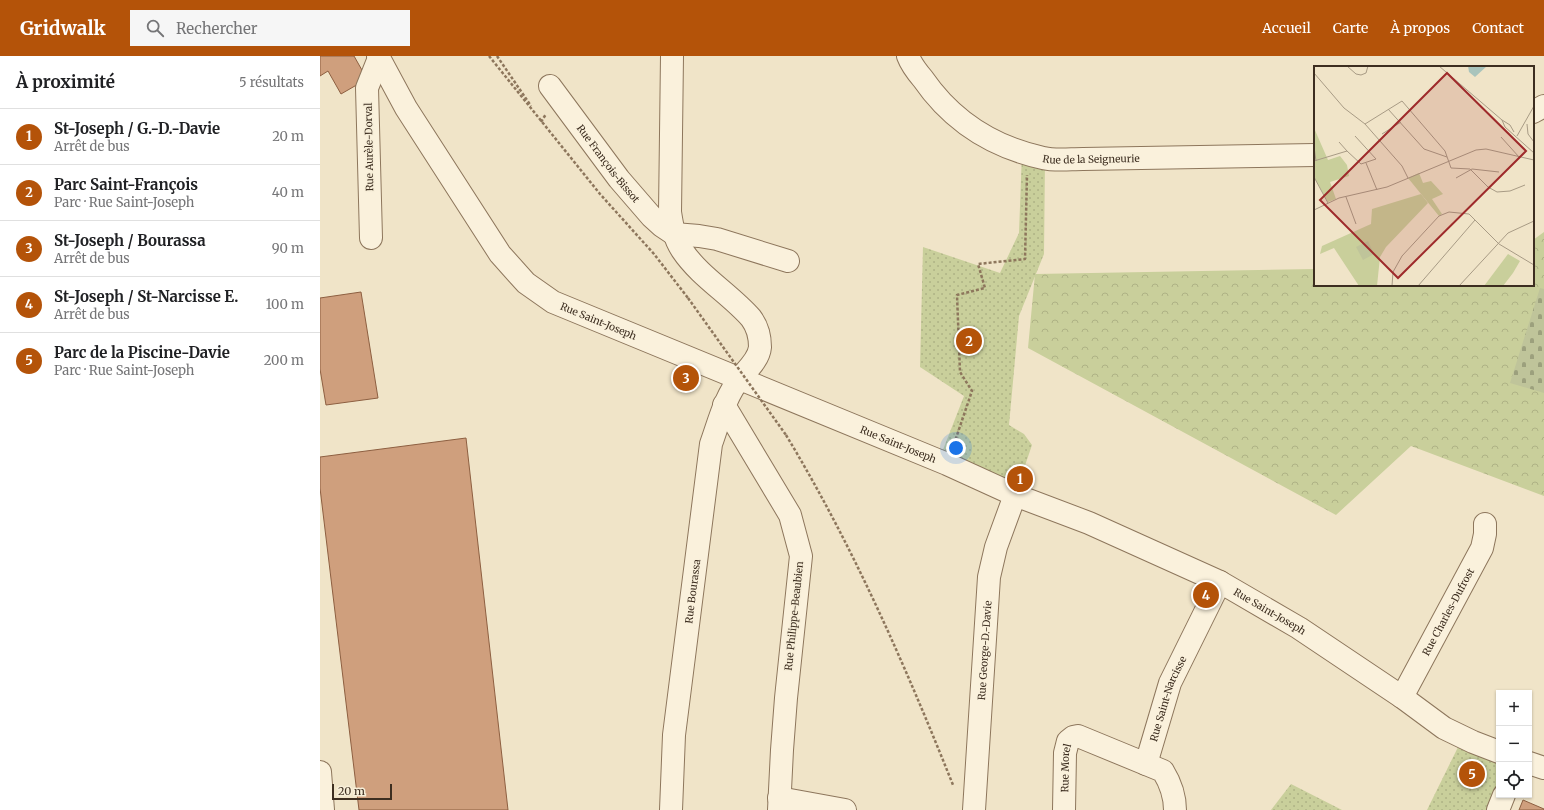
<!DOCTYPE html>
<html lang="fr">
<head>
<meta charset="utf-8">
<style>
	body { margin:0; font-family:Merriweather,serif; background:#f6f6f6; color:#202124 }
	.controls { position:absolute; right:12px; bottom:12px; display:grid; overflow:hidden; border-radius:0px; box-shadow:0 1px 3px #0004 }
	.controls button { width:36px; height:36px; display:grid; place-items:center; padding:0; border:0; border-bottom:1px solid #e0e0e0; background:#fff; color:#202124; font:20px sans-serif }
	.scale { position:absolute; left:12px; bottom:10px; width:60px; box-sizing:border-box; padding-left:4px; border:2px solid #3d2e20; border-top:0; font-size:11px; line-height:14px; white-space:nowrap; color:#3d2e20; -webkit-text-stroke:3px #f7eed8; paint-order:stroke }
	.you { position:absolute; left:636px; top:392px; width:14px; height:14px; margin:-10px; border:3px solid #fff; border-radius:50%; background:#1a73e8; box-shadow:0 0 0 6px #1a73e833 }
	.badge { display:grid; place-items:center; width:26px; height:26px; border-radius:50%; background:#b45309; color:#fff; font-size:13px; font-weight:700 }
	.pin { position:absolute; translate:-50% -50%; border:2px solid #fff; box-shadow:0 1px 4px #0006 }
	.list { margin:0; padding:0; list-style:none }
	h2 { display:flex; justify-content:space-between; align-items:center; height:52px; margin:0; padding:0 16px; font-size:17px }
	h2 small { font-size:13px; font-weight:400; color:#757577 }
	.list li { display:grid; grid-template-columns:26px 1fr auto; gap:12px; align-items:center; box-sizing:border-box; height:56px; padding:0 16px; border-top:1px solid #e0e0e0 }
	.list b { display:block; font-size:15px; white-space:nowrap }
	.list p { margin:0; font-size:13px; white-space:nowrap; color:#757577 }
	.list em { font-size:13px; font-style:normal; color:#757577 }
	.icon { flex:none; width:22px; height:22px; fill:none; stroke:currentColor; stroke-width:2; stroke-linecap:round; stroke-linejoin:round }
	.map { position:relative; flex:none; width:1224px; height:754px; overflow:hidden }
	header { display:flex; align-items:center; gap:24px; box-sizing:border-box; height:56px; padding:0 20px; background:#b45309; color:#fff }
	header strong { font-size:19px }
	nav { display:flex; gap:22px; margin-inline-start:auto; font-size:14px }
	.search { width:280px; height:36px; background:#f6f6f6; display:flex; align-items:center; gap:10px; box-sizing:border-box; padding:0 14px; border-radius:0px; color:#757577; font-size:15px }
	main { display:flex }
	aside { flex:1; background:#fff }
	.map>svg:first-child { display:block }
	.grass { fill:url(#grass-dots) }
	.forest { fill:url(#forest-crowns) }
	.cemetery { fill:url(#cemetery-stones) }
	.building { fill:#cf9f7d; stroke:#8d5f41 }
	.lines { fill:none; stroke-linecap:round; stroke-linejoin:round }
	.minor-casing { stroke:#8d765c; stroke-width:24 }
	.path { stroke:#8d765c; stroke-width:2.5; stroke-dasharray:3 2; stroke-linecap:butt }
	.minor { stroke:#faf1dc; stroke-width:22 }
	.path-bridge { stroke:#8d765c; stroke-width:2.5; stroke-dasharray:3 2; stroke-linecap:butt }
	.labels { text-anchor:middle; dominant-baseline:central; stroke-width:3; stroke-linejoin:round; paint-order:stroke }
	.street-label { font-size:10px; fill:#3d2e20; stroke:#f7eed8 }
	.inset-road { fill:none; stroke:#a89b85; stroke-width:1 }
	.view { fill:#9e2a2b; fill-opacity:0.15; stroke:#9e2a2b; stroke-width:2 }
	.inset-edge { fill:none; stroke:#3d2e20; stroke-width:2 }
</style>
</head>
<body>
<header>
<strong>Gridwalk</strong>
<div class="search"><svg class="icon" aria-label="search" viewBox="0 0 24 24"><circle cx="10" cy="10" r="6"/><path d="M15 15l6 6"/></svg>Rechercher</div>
<nav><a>Accueil</a><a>Carte</a><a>À propos</a><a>Contact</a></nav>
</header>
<main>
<aside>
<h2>À proximité<small>5 résultats</small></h2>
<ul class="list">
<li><span class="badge">1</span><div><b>St-Joseph / G.-D.-Davie</b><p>Arrêt de bus</p></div><em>20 m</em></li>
<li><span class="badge">2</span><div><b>Parc Saint-François</b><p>Parc · Rue Saint-Joseph</p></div><em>40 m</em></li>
<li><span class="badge">3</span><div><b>St-Joseph / Bourassa</b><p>Arrêt de bus</p></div><em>90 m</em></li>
<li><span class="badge">4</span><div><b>St-Joseph / St-Narcisse E.</b><p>Arrêt de bus</p></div><em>100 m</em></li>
<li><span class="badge">5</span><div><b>Parc de la Piscine-Davie</b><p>Parc · Rue Saint-Joseph</p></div><em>200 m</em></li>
</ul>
</aside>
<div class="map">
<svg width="1224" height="754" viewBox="0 0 1224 754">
	<defs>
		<pattern id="grass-dots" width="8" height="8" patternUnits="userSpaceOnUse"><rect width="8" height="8" fill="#c9cf9b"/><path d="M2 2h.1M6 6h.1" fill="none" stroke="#aeb285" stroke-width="1.8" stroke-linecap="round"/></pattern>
		<pattern id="forest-crowns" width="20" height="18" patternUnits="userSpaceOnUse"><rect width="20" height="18" fill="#c9cf9b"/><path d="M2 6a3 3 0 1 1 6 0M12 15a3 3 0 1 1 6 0" fill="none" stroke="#aeb285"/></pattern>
		<pattern id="cemetery-stones" width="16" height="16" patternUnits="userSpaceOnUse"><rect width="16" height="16" fill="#bfc49a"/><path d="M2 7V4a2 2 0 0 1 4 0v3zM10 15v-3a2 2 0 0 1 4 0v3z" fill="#9ca07d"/></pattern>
	</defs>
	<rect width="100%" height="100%" fill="#f0e4c8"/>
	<!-- grass -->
	<g class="grass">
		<path d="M 702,96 L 725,103 L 724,198 L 699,260 L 689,369 L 704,378 L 712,389 L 695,439 L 619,404 L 644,340 L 600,311 L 603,191 L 680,217 L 699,177 Z"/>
		<path d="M 1143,681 L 1179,696 L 1178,754 L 1107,754 Z"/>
		<path d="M 971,728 L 1022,754 L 951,754 Z"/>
	</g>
	<!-- forest -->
	<path class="forest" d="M 1224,176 L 1224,440 L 1091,390 L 1016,459 L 708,292 L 715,218 L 995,213 L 995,229 L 1213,229 L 1213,184 Z"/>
	<!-- cemetery -->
	<path class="cemetery" d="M 1220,232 L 1224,233 L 1224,337 L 1190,327 Z"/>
	<!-- building -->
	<g class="building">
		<path d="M 0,0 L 34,0 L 47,23 L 21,38 L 8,15 L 0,20 Z"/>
		<path d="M 41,236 L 58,342 L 6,349 L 0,313 L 0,242 Z"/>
		<path d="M 146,382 L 188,754 L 39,754 L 0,432 L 0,401 Z"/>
		<path d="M 1203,744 L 1224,753 L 1224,754 L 1199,754 Z"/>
	</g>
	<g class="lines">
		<!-- minor casing -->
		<g class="minor-casing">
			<g id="minor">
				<path id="s1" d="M 58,0 L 86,52 L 180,198 L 206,227 L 233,246 L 627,408 L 695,439 L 769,467 L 900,526 L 979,572 L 1082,641 L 1124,672 L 1153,686 L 1179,696"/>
				<path id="s2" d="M 588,0 C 591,8 597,16 603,23 C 632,65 673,91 723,102 C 735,105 750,103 763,103 L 995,99"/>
				<path id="s3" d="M 230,30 L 299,123 L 331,160 L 342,170 L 354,178 L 379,180 L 397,183 L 468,205"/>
				<path d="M 1213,56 L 1224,50"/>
				<path d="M 51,182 L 47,32 L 59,2"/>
				<path d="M 404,349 L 470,459 L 481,500 L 466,642 L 462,694 L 459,754"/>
				<path id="s4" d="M 1082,641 L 1162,492 L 1165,478 L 1165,468"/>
				<path d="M 1209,707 L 1224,712"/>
				<path id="s5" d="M 826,708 L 850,627 L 900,526"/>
				<path d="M 0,716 L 3,754"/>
				<path d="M 459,742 L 525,754"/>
				<path id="s6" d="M 351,754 L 354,679 L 391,388 C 399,366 405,340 421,321 C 428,313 439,303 440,291 C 440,281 437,270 431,262 C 410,238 380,221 362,194 C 354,182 352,169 350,156 L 352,0"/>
				<path id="s7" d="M 654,754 L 669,521 L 676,491 L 695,439"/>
				<path id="s8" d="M 744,754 L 745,697 L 748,685 L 753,681 L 758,680 L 843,715 C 851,728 855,739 855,754"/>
				<path d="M 1178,754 L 1184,739"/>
			</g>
		</g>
		<!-- path -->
		<g class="path">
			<path d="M 169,0 L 280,138 L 334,198 L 368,242"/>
			<path d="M 177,0 L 211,50"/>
			<path d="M 221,66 L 226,58"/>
			<path d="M 466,379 C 533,490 585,609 633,729"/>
			<path d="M 634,388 L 652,335 L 640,316 L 637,239 L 665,232 L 658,208 L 705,203 L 707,119"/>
			<path d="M 1141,727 L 1151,708"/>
		</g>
		<!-- minor -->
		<use href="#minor" class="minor"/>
		<!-- path-bridge -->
		<path class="path-bridge" d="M 368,242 L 466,379"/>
	</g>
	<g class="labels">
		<!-- street labels -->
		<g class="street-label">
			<text transform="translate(49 91) rotate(-91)">Rue Aurèle-Dorval</text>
			<text stroke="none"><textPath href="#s2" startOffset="223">Rue de la Seigneurie</textPath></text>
			<text stroke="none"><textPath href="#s3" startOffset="97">Rue François-Bissot</textPath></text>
			<text stroke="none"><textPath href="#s1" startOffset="354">Rue Saint-Joseph</textPath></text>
			<text stroke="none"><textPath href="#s1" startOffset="678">Rue Saint-Joseph</textPath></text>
			<text stroke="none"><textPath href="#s6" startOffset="220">Rue Bourassa</textPath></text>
			<text stroke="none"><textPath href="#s1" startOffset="1086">Rue Saint-Joseph</textPath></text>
			<text stroke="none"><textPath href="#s4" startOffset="97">Rue Charles-Dufrost</textPath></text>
			<text transform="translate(474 560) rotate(-84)">Rue Philippe-Beaubien</text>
			<text stroke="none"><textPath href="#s7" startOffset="160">Rue George-D.-Davie</textPath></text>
			<text stroke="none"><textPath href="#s5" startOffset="69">Rue Saint-Narcisse</textPath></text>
			<text stroke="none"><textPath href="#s8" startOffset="42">Rue Morel</textPath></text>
		</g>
	</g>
	<!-- overview -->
	<g transform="translate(994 10)">
		<rect width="220" height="220" fill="#f0e4c8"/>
		<path d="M 0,62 L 14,94 L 26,90 L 33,99 L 35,110 L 16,116 L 22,133 L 14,136 L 0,111 ZM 105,107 L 109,117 L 117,115 L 129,128 L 118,133 L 128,148 L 125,150 L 94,112 ZM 194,188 L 206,195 L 199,207 L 189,220 L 170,220 Z" fill="#c9cf9b"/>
		<path d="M 107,128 L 114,137 L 72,181 L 66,191 L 63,220 L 45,220 L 20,182 L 6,188 L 8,180 L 57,158 L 58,143 Z" fill="#c9cf9b"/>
		<path d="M 54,175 L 60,188 L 49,194 L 42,181 Z" fill="#bfc49a"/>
		<path d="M 154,0 L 173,0 L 161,11 L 155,6 Z" fill="#a9c4bc"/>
		<path class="inset-road" d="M 33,0 L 42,8 L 47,9 L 52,7 L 54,0M 125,0 L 188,54M 0,7 L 30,42 L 51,58 L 88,100 L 94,112M 74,43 L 110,83 L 133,91M 51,58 L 88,35 L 131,85 L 137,102 L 156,103 L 174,121 L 183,126 L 196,125 L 211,119M 213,58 L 214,68 L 220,76M 200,66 L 196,59 L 188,54 L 191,61 L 220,87M 68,68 L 87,56M 203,70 L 220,40M 187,71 L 205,91M 25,76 L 33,85M 0,81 L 2,95M 0,95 L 33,85 L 47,98 L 62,93 L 41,70M 52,97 L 63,124M 0,111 L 14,137M 142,112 L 158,103 L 185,106M 32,131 L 42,158M 0,144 L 25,132 L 73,121 L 162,84 L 172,83 L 220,94M 78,220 L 79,206 L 88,190 L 125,150 L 135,146 L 155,148 L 185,178 L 220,199M 104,220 L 161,154M 145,220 L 194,167 L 220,155"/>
		<path class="view" d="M 133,7 L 212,85 L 84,212 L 6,134 Z"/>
		<rect width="220" height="220" class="inset-edge"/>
	</g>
</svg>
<div class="controls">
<button>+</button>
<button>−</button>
<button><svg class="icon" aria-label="locate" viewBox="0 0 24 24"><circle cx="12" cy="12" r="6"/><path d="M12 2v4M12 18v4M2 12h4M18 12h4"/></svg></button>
</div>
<div class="scale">20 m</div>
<div class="you"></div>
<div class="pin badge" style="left:700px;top:423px">1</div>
<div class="pin badge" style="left:649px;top:285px">2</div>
<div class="pin badge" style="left:366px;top:322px">3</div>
<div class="pin badge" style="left:886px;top:539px">4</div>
<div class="pin badge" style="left:1152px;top:718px">5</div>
</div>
</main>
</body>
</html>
